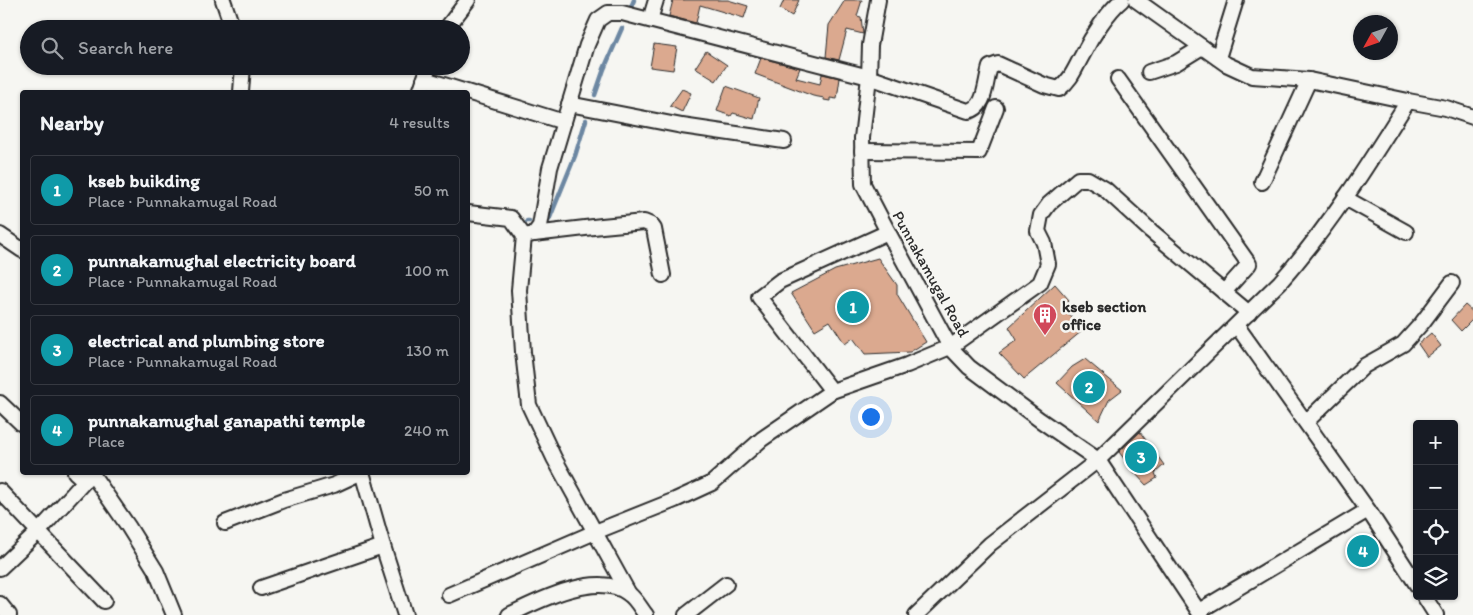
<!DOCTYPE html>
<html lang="en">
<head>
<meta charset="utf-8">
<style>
	body { margin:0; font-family:Itim,sans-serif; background:#242831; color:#f1f3f6 }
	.controls { position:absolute; right:15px; bottom:15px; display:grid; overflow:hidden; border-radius:5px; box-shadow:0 1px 4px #0004 }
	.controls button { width:45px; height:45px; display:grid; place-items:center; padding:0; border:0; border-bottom:1px solid #363941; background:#171b24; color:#f1f3f6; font:25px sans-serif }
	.compass { position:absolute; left:1353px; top:15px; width:45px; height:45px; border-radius:50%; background:#171b24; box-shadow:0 1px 4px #0004; rotate:230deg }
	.you { position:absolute; left:870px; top:416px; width:18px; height:18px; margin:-12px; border:4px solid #fff; border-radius:50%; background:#1a73e8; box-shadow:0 0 0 8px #1a73e833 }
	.badge { display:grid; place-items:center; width:32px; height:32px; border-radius:50%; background:#d1495b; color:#fff; font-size:16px; font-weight:700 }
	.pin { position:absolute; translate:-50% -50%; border:2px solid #fff; box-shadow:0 1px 5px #0006 }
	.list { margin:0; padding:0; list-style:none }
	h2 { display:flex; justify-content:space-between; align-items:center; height:65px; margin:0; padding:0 20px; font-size:21px }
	h2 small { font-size:16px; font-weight:400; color:#9ea1a6 }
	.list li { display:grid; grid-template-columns:32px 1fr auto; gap:15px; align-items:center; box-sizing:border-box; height:70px; margin:0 10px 10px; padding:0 10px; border:1px solid #363941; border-radius:5px }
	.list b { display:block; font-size:19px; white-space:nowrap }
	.list p { margin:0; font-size:16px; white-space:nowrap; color:#9ea1a6 }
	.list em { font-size:16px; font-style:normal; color:#9ea1a6 }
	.icon { flex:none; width:28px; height:28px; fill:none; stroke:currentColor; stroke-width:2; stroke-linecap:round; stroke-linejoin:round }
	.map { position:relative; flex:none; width:1473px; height:615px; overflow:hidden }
	.search { position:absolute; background:#171b24; box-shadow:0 1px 4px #0004; left:20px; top:20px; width:450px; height:55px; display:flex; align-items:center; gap:12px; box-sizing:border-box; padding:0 18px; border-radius:28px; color:#9ea1a6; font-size:19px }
	.panel { position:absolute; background:#171b24; box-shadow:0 1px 4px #0004; left:20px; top:90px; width:450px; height:385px; border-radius:5px }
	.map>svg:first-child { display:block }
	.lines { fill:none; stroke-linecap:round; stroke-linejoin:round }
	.stream { stroke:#6c87a2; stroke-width:4.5 }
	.building { fill:#dba98f; stroke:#2b2b2b }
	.minor-casing { stroke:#2b2b2b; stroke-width:18 }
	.minor { stroke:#f6f6f2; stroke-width:14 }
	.labels { text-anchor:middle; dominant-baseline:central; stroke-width:5; stroke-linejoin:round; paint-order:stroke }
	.street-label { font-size:16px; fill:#2b2b2b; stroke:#f6f6f2 }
	.poi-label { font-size:16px; font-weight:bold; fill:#2b2b2b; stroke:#f6f6f2; text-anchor:start }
</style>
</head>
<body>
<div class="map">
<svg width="1473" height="615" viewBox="0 0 1473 615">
	<rect width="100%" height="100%" fill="#f6f6f2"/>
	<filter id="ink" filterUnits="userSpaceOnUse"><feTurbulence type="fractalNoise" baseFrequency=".02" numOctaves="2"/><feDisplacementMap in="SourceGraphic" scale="10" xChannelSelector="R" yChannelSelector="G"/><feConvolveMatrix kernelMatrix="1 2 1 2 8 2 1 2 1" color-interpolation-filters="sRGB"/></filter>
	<g filter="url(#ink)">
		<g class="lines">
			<!-- stream -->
			<g class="stream">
				<path d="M 631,7 L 634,0"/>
				<path d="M 595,95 L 604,69 L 622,28"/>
				<path d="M 549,220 L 575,156 L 586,120"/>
				<path d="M 527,221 L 529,221"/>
			</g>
		</g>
		<!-- building -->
		<g class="building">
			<path d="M 673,0 L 728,0 L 748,6 L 744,18 L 700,5 L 696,23 L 669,16 Z"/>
			<path d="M 784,0 L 799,0 L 792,16 L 780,9 Z"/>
			<path d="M 845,0 L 862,0 L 857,16 L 861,17 L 863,34 L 847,30 L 839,60 L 826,57 L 829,25 Z"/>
			<path d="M 654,44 L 677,47 L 673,70 L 650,67 Z"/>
			<path d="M 706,51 L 727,65 L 716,81 L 695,68 Z"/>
			<path d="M 761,58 L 800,68 L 796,78 L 820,84 L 822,74 L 840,78 L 837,99 L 830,98 L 830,101 L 824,100 L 824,98 L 813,96 L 755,74 Z"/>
			<path d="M 726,86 L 759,98 L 754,119 L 733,113 L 731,116 L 717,111 Z"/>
			<path d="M 682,89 L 691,93 L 682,112 L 670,106 Z"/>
			<path d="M 878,258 L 897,285 L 897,294 L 926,342 L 910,352 L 865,354 L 853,338 L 845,344 L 830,321 L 815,330 L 791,293 L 835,270 Z"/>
			<path d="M 1055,284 L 1069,300 L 1062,305 L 1082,331 L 1024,379 L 999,353 L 1017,340 L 1009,327 Z"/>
			<path d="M 1465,305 L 1473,312 L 1473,319 L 1461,331 L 1451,320 Z"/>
			<path d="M 1431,333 L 1441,346 L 1427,357 L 1418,344 Z"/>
			<path d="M 1085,359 L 1122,390 L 1109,400 L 1099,421 L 1057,383 L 1072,367 Z"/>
			<path d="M 1140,432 L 1164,465 L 1155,473 L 1157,478 L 1146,485 L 1134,472 L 1119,452 Z"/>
			<path d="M 1359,537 L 1371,550 L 1361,559 L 1350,544 Z"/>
		</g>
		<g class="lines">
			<!-- minor casing -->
			<g class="minor-casing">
				<g id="minor">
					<path d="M 223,0 L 233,29"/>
					<path d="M 878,0 L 870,45 L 869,77 L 862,138 L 863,184 L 888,232 L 950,347 L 969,367 L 1040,420 L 1098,460 L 1201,615"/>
					<path d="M 1136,0 L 1226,64 L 1252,76 L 1309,80 L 1408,101"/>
					<path d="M 650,20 L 656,0"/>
					<path d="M 446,29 L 468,0"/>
					<path d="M 1218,58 L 1236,0"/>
					<path d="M 1149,72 L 1176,63 L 1202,47"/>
					<path d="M 1118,79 L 1249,264 L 1224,292"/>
					<path d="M 424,80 L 431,81 L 564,122"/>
					<path d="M 241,92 L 243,66"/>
					<path d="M 420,92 L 429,66"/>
					<path d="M 569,104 L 682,126 L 784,141"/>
					<path d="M 862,151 L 979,152 L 996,108"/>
					<path d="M 1262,182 L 1309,80"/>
					<path d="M 1345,198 L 1406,232"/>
					<path d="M 468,213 L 511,218 L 524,236 L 519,290 L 523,352 L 529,405 L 554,458 L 629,594"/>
					<path d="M 534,234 L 602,226 L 644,222 L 651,225 L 654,229 L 663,275"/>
					<path d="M 0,235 L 22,250"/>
					<path d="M 524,236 L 534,234 L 540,226 L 550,168 L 587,45 L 598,20 L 608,13 L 622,13 L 869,77 L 968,111 C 986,109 985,82 990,67 L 998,64 L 1044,85 L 1059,89 C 1072,79 1075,68 1083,54 C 1091,38 1108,11 1122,0"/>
					<path d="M 1237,326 L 1368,510 L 1417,585"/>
					<path d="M 832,391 L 759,297 L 780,281 L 888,232"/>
					<path d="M 0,403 L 22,424"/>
					<path d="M 1306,422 L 1364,366 L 1403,344 L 1422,323 L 1452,283"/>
					<path d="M 75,472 L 85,481"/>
					<path d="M 92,474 L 128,526 L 156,571 L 174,615"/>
					<path d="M 0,491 L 104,601"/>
					<path d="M 225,523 L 284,500 L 334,485 L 362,472 L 383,546 L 405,615"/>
					<path d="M 0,568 L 39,531 L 93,472"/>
					<path d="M 261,588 L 383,546"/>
					<path d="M 449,595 L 595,532 L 675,500 L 712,483 L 762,439 L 832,391 L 907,365 L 950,347 L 1040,283 L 1048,264 L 1044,243 L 1038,231 L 1041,215 L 1049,204 L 1078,179 L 1088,179 L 1105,189 L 1151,231 L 1249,313"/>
					<path d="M 1424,596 L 1436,615"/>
					<path d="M 0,604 L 9,615"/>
					<path d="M 1199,611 L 1368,510"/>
					<path d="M 509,615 C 539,600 599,570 629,594 C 636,599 641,609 646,615"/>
					<path d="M 686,615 L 726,584"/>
					<path d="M 916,615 L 990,544 L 1098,460 L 1280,282 C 1329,227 1369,163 1408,101 L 1446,108 L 1473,117"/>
				</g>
			</g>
			<!-- minor -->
			<use href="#minor" class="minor"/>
		</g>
	</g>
	<!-- icons -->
	<defs>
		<g id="building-pin" transform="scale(1.25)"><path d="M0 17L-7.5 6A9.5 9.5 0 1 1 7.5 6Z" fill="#d1495b" stroke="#f6f6f2"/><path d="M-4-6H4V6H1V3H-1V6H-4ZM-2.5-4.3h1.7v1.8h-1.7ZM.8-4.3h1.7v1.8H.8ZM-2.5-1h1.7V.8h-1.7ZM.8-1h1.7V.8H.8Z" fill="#fff"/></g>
	</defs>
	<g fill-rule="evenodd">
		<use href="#building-pin" x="1045" y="315"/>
	</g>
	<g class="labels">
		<!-- street labels -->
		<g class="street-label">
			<text transform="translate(931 274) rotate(61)">Punnakamugal Road</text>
		</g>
		<!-- poi labels -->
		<g class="poi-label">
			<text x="1062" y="306">kseb section<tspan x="1062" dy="18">office</tspan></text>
		</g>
	</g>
</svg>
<div class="controls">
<button>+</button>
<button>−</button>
<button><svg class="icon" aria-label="locate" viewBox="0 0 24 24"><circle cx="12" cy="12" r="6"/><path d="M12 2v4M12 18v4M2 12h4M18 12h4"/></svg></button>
<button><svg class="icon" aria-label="layers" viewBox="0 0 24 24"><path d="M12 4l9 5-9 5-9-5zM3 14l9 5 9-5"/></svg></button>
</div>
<svg class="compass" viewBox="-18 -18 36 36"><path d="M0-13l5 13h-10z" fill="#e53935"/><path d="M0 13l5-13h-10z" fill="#9ea1a6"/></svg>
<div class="you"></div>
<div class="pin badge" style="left:853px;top:307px;background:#0f9aa8">1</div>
<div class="pin badge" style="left:1089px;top:387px;background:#0f9aa8">2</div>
<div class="pin badge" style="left:1141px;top:457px;background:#0f9aa8">3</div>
<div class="pin badge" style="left:1363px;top:551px;background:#0f9aa8">4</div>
<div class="search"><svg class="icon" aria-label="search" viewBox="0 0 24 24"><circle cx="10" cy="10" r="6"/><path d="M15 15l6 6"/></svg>Search here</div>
<section class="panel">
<h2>Nearby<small>4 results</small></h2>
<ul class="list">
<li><span class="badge" style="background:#0f9aa8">1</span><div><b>kseb buikding</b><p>Place · Punnakamugal Road</p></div><em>50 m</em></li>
<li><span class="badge" style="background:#0f9aa8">2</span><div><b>punnakamughal electricity board</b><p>Place · Punnakamugal Road</p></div><em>100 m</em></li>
<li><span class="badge" style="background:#0f9aa8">3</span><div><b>electrical and plumbing store</b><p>Place · Punnakamugal Road</p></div><em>130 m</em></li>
<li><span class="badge" style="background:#0f9aa8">4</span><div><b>punnakamughal ganapathi temple</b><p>Place</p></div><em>240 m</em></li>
</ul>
</section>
</div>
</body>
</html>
